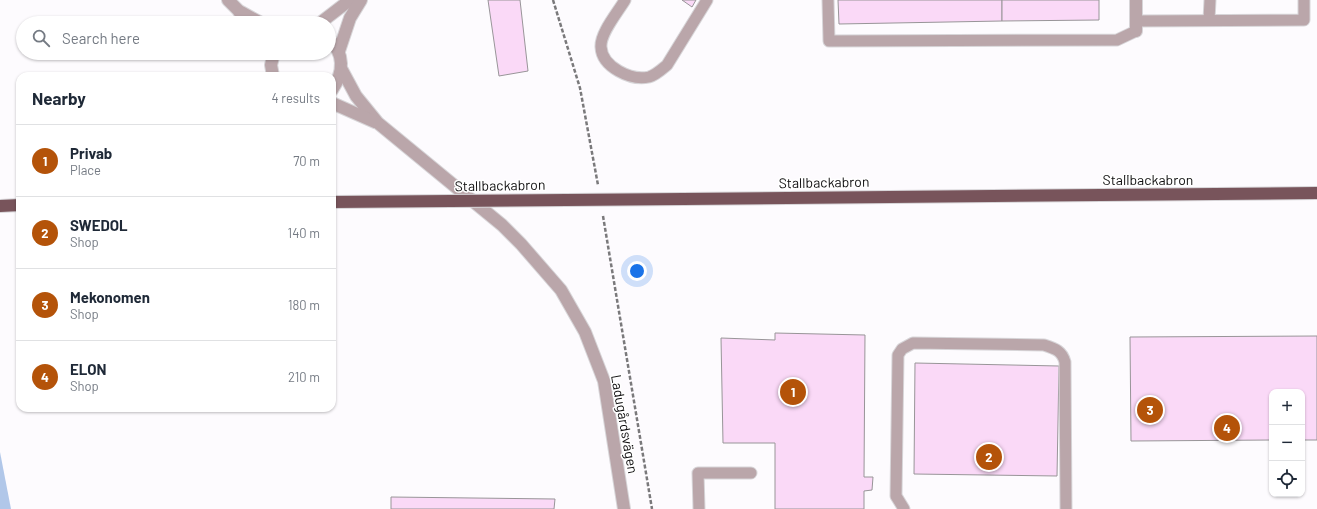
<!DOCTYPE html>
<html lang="en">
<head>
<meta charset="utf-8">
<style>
	body { margin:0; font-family:Barlow,sans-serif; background:#f2f2f3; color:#1f2937 }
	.controls { position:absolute; right:12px; bottom:12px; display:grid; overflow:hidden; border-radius:8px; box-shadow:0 1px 3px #0004 }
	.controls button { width:36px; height:36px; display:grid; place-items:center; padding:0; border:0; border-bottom:1px solid #e0e1e3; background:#fff; color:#1f2937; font:20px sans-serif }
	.you { position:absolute; left:637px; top:271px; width:14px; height:14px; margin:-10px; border:3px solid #fff; border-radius:50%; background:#1a73e8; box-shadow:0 0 0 6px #1a73e833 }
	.badge { display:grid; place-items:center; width:26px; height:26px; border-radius:50%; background:#b45309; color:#fff; font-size:13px; font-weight:700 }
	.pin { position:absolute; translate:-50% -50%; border:2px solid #fff; box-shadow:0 1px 4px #0006 }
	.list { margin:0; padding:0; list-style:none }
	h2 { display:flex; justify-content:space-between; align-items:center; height:52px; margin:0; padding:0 16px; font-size:17px }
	h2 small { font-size:13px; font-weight:400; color:#747a83 }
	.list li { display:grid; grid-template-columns:26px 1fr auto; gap:12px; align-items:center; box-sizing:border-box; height:72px; padding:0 16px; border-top:1px solid #e0e1e3 }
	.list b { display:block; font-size:15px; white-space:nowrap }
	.list p { margin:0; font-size:13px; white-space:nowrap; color:#747a83 }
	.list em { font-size:13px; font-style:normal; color:#747a83 }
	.icon { flex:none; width:22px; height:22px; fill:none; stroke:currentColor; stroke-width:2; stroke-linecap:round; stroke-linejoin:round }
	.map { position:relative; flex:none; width:1317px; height:509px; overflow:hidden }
	.search { position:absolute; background:#fff; box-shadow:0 1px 3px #0004; left:16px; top:16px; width:320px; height:44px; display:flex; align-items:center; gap:10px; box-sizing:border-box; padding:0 14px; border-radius:22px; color:#747a83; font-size:15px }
	.panel { position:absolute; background:#fff; box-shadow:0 1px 3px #0004; left:16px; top:72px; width:320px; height:340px; border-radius:12px }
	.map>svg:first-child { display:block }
	.water { fill:#b1c7e9 }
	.building { fill:#fad9f7; stroke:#989598 }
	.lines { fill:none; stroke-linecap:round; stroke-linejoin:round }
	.service-casing { stroke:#d7d5d8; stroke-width:13 }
	.minor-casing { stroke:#d7d5d8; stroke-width:14 }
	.tertiary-casing { stroke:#d7d5d8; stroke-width:14 }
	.trunk-casing { stroke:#d7d5d8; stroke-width:14 }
	.path { stroke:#7a797b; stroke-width:2.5; stroke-dasharray:4 2; stroke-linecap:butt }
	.service { stroke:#baa6aa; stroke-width:11 }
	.minor { stroke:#baa6aa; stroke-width:12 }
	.tertiary { stroke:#baa6aa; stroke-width:12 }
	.trunk { stroke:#78545b; stroke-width:12 }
	.trunk-bridge-casing { stroke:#d7d5d8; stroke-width:14; stroke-linecap:butt }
	.trunk-bridge { stroke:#78545b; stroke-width:12 }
	.labels { text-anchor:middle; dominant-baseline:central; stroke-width:3; stroke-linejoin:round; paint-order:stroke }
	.street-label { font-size:14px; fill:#0f0e0f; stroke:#fff }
</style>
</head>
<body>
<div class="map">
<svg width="1317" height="509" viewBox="0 0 1317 509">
	<rect width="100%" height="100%" fill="#fdfbfe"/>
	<!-- water -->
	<path class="water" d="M 0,452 L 11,509 L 0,509 Z"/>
	<!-- building -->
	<g class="building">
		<path d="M 488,0 L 520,0 L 528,71 L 499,76 Z"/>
		<path d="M 682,0 L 696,0 L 692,7 Z"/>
		<path d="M 838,0 L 1002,0 L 1002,21 L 839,24 Z"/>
		<path d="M 1002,0 L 1099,0 L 1099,20 L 1002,21 Z"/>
		<path d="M 775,333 L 865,335 L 864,477 L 873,477 L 872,490 L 864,491 L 864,509 L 775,509 L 775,443 L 723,443 L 721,338 L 775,340 Z"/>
		<path d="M 1317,336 L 1317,440 L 1302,440 L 1302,392 L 1272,392 L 1272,440 L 1131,441 L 1130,337 Z"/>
		<path d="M 915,363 L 1059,366 L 1057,476 L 914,474 Z"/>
		<path d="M 391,497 L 555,499 L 554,509 L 391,509 Z"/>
	</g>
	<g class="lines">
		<!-- service casing -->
		<g class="service-casing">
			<g id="service">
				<path d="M 625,0 C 618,12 600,33 601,47 C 602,67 631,81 649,77 C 656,75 661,70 667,65 L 707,0"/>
				<path d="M 828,0 L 829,41 L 1117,40 L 1136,31"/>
				<path d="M 1209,20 L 1210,0"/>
				<path d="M 1136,21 L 1304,20 L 1304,0"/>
				<path d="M 699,509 L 698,473 L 751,473"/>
				<path d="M 904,509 L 896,496 L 898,355 L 902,349 L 913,343 L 1044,345 C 1056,349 1062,351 1065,362 L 1066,509"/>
			</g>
		</g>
		<!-- minor casing -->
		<g class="minor-casing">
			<g id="minor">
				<path d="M 320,23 L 350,0"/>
				<path d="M 1136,31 L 1136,0"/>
				<path d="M 339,51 L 350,18 L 361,0"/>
			</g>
		</g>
		<!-- tertiary casing -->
		<g class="tertiary-casing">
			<g id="tertiary">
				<path d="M 228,0 L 238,10 L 247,23"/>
				<path d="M 241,12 L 261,23"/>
				<path d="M 329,39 C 345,54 344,72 332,90"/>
				<path d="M 342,70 L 356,96 L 378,123 L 502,225 L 521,244 L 561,290 L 585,332 L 604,381 L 624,509"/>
				<path d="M 273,76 L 271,65 L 274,53"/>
				<path d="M 332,103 L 375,122"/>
			</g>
		</g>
		<!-- trunk casing -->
		<g class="trunk-casing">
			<g id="trunk">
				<path d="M 683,199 L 1317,193"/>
				<path d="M 0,206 L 20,205"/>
			</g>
		</g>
		<!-- path -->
		<g class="path">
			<path d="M 553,0 L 580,88 L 598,185"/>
			<path d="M 603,216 L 652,509"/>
		</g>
		<!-- service -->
		<use href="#service" class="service"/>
		<!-- minor -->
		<use href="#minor" class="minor"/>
		<!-- tertiary -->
		<use href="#tertiary" class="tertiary"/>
		<!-- trunk -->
		<use href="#trunk" class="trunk"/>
		<!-- trunk-bridge casing -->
		<g class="trunk-bridge-casing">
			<path id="trunk-bridge" d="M 332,202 L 683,199"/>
		</g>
		<!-- trunk-bridge -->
		<use href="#trunk-bridge" class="trunk-bridge"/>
	</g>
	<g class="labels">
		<!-- street labels -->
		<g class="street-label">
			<text x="1148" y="179">Stallbackabron</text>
			<text transform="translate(824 182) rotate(-1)">Stallbackabron</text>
			<text transform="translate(500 185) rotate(-1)">Stallbackabron</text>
			<text transform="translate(625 424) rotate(80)">Ladugårdsvägen</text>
		</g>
	</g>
</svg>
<div class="controls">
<button>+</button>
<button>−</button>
<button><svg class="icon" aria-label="locate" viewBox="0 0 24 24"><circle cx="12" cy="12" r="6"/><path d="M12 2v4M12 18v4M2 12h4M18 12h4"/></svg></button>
</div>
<div class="you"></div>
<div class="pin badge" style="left:793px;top:392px">1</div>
<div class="pin badge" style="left:989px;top:457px">2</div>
<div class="pin badge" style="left:1150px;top:410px">3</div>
<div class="pin badge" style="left:1227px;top:428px">4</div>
<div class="search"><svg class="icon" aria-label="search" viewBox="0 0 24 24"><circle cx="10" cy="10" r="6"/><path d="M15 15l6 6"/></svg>Search here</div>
<section class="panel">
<h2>Nearby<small>4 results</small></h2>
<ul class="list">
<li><span class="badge">1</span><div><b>Privab</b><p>Place</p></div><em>70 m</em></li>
<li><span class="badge">2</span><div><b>SWEDOL</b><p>Shop</p></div><em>140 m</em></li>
<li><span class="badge">3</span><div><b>Mekonomen</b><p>Shop</p></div><em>180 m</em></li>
<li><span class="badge">4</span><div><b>ELON</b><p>Shop</p></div><em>210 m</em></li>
</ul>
</section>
</div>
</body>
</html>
